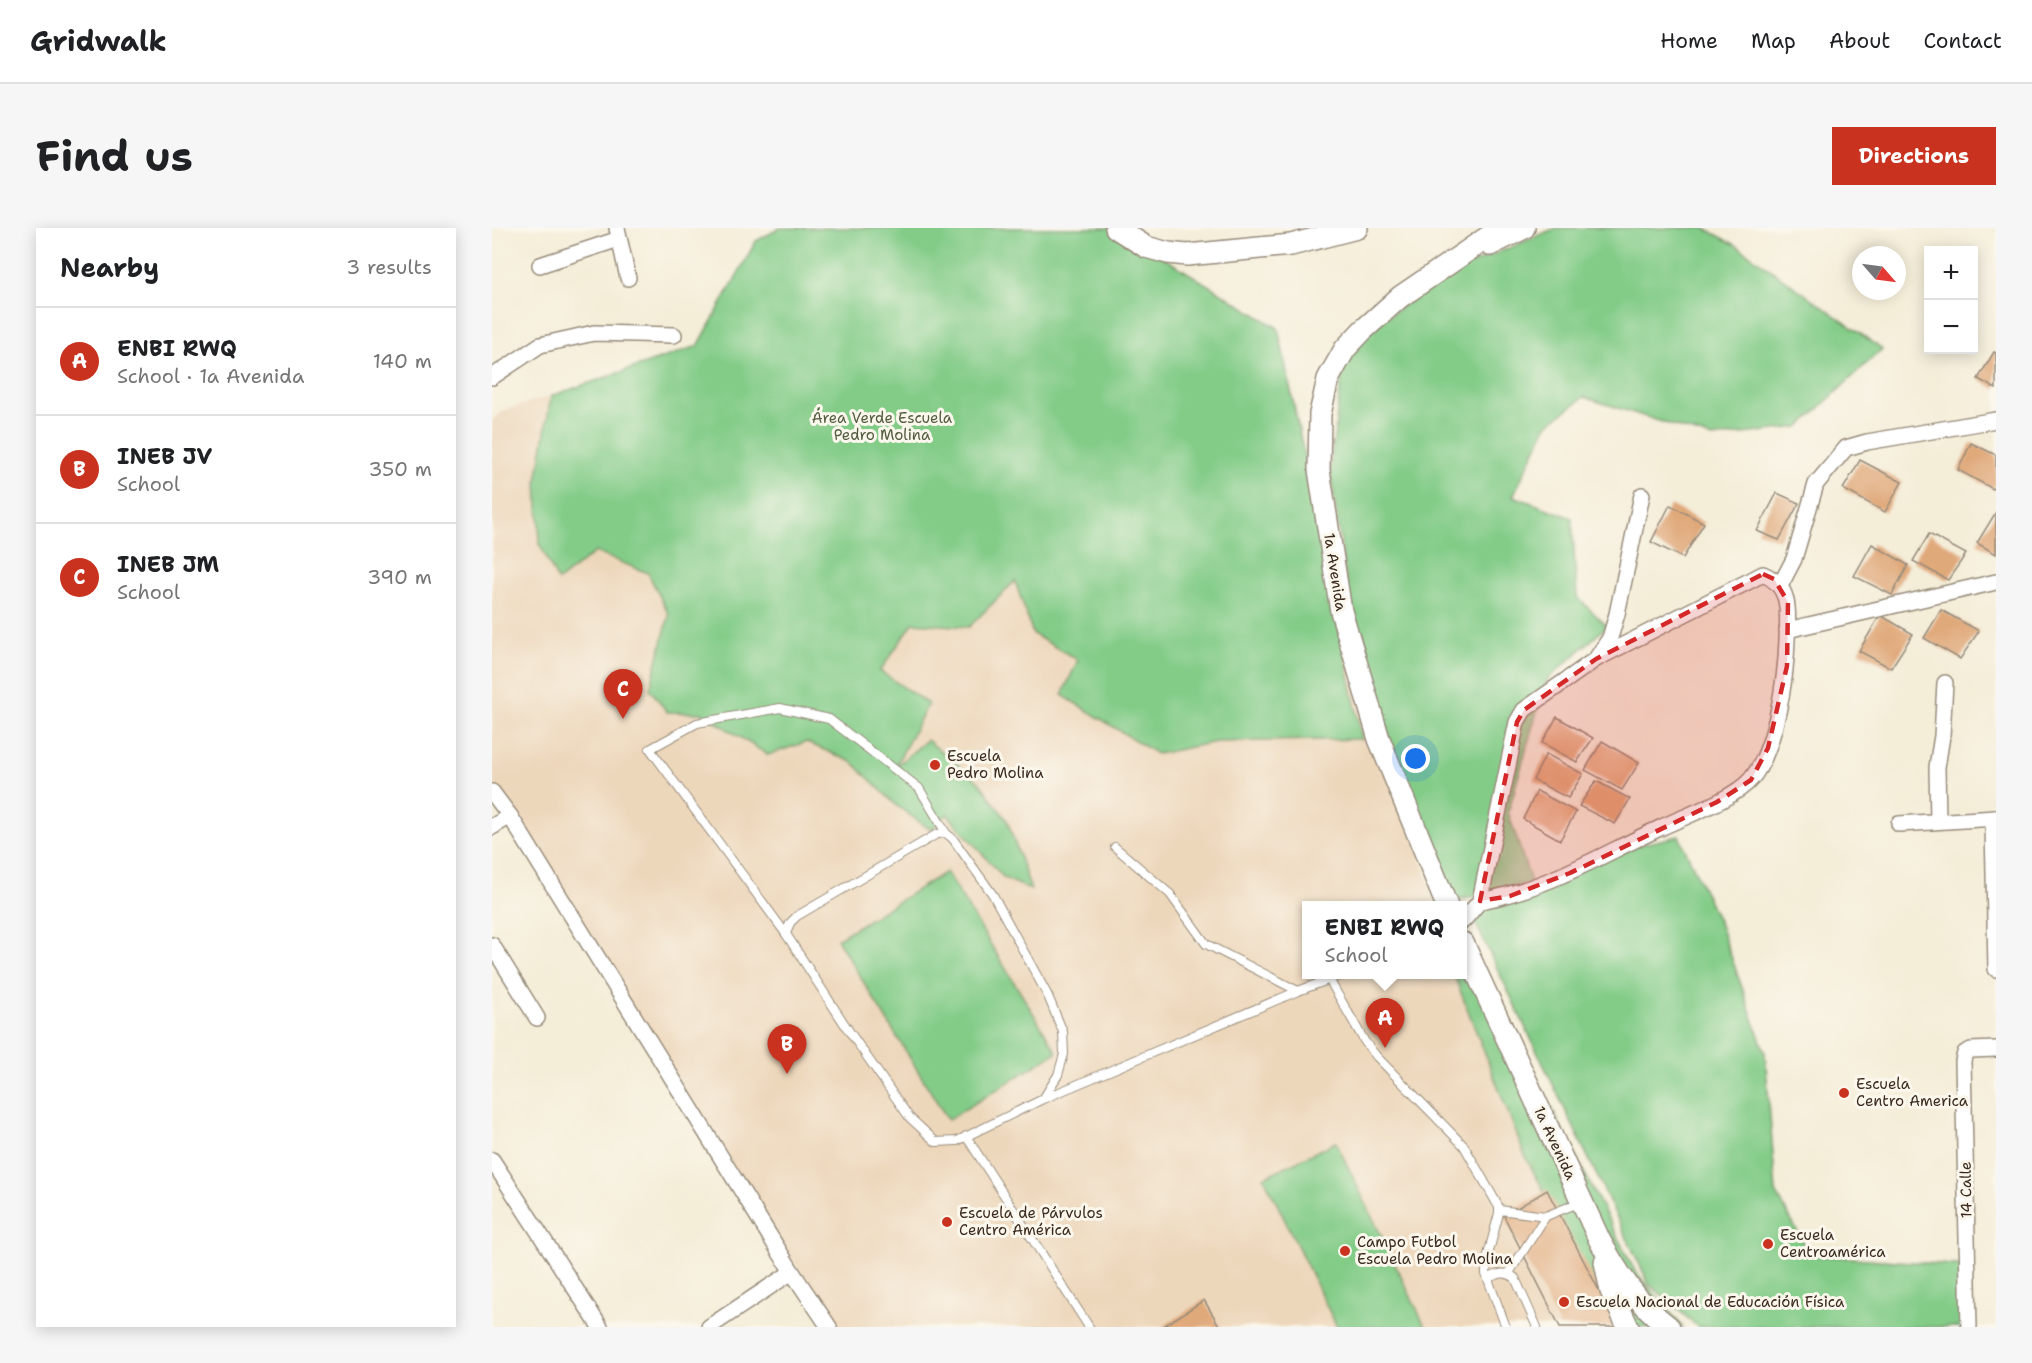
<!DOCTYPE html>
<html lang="en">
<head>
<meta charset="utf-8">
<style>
	body { margin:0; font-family:"Shantell Sans",sans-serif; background:#f6f6f6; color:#202124 }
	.controls { position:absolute; right:18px; top:18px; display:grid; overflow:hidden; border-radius:0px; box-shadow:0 3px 15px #0003 }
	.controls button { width:54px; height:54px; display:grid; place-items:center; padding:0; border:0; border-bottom:2px solid #e0e0e0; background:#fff; color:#202124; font:30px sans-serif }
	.compass { position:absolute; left:1360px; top:18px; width:54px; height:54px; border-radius:50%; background:#fff; box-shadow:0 3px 15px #0003; rotate:118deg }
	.you { position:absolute; left:924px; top:531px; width:21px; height:21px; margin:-15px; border:4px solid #fff; border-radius:50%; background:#1a73e8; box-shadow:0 0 0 9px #1a73e833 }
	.badge { display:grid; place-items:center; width:39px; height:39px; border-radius:50%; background:#c8321e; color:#fff; font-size:20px; font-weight:700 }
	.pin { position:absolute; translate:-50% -50px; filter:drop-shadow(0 2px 3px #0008) }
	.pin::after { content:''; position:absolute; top:32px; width:21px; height:18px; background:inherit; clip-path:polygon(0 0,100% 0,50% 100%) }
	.popup { position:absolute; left:810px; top:673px; width:165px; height:78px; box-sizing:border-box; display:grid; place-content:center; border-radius:0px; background:#fff; filter:drop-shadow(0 2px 4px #0005); font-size:20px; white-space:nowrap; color:#757577 }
	.popup b { font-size:22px; color:#202124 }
	.popup::after { content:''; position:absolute; left:50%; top:100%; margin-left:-12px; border:12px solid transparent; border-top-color:#fff }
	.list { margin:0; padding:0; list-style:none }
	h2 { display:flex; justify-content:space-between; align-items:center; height:78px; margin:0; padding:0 24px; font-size:26px }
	h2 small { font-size:20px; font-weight:400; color:#757577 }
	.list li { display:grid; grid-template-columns:39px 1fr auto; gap:18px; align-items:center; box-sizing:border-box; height:108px; padding:0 24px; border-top:2px solid #e0e0e0 }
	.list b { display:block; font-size:22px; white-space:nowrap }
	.list p { margin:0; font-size:20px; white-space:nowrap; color:#757577 }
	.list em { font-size:20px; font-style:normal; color:#757577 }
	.map { position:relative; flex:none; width:1504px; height:1099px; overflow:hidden; border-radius:0px }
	header { display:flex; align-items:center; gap:36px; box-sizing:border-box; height:84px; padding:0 30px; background:#fff; border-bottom:2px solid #e0e0e0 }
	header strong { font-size:28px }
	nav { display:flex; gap:33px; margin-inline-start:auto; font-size:21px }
	.intro { display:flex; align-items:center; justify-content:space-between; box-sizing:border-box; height:144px; padding:0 36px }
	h1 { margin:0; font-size:42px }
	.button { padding:15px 27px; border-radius:0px; background:#c8321e; color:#fff; font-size:21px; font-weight:700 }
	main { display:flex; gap:36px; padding:0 36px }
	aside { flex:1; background:#fff; border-radius:0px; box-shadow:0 3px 15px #0003 }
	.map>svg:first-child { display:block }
	.built { fill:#edd7bb }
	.green { fill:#83cc88; stroke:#5f7b53; stroke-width:1.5 }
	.building { fill:#e0a97a }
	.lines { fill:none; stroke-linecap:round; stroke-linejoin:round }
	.lane-casing { stroke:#988c7b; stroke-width:10 }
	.street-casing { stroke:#988c7b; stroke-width:18 }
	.secondary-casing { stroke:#988c7b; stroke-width:24 }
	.lane { stroke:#fff; stroke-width:8 }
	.street { stroke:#fff; stroke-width:15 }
	.secondary { stroke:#fff; stroke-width:21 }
	.marked { fill:#d62828; fill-opacity:0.2; stroke:#d62828; stroke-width:4.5; stroke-dasharray:12 8; stroke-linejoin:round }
	.poi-dot { fill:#c8321e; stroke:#fbf7ec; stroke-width:2 }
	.labels { text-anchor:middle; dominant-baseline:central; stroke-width:6; stroke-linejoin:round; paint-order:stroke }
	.park-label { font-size:15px; fill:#515b3e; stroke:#fbf7ec }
	.street-label { font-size:15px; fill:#3b2a1e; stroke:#fbf7ec }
	.poi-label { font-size:15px; fill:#3b2a1e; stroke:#fbf7ec; text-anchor:start }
</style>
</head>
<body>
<header>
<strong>Gridwalk</strong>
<nav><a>Home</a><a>Map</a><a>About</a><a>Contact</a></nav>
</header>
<div class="intro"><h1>Find us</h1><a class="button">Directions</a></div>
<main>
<aside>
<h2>Nearby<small>3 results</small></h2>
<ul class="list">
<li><span class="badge">A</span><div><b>ENBI RWQ</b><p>School · 1a Avenida</p></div><em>140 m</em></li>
<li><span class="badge">B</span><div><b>INEB JV</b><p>School</p></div><em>350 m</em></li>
<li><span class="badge">C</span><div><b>INEB JM</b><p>School</p></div><em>390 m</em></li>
</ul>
</aside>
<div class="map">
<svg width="1504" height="1099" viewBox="0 0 1504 1099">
	<rect width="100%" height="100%" fill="#fbf7ec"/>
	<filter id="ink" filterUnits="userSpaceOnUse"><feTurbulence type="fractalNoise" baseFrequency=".0167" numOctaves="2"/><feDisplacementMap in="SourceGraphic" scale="12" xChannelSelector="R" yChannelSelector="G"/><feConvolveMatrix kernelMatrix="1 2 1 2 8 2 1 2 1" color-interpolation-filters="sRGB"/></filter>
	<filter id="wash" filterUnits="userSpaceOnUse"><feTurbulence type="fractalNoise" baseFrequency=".008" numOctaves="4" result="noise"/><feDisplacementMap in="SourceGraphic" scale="24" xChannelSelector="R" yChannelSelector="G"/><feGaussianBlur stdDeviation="1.35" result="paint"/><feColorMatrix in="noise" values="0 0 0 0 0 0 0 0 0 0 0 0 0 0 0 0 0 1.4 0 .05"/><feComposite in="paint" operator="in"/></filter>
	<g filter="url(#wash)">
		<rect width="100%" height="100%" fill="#f4edd8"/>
		<!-- built -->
		<path class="built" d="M 288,0 L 654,19 L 786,100 L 812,250 L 944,677 L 815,678 L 815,746 L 971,746 L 1133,1099 L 343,1099 L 18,588 L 0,551 L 0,192 L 12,182 L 59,168 L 206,118 L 264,13 Z"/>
		<!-- green -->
		<g class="green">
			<path d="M 288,0 L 635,0 L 654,19 L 786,100 L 870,511 L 724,514 L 665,526 L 570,467 L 586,432 L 541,406 L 523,353 L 477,399 L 421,395 L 388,443 L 436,476 L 403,539 L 435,512 L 487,554 L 515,592 L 539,662 L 512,650 L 455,586 L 439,602 L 405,578 L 360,534 L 314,514 L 276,527 L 210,485 L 175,484 L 158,461 L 177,387 L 156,345 L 103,324 L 66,353 L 48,317 L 45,253 L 59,168 L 206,118 L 264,13 Z"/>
			<path d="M 1064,0 L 1212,0 L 1244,17 L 1390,121 L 1307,199 L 1220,210 L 1092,169 L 1055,197 L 1021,268 L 1080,290 L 1085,369 L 1115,398 L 1054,453 L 1016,584 L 1039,654 L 955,675 L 895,502 L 857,373 L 838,241 L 853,121 L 951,48 Z"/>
			<path d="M 1187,608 L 1228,697 L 1273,825 L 1284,964 L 1318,1027 L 1476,1038 L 1477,1099 L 1206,1099 L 1157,1056 L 979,686 L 1061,655 L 1136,619 Z"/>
			<path d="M 454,644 L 565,824 L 456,892 L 345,711 Z"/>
			<path d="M 971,709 L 1143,1043 L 1191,1099 L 1126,1099 L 1034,930 L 962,747 L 971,746 Z"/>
			<path d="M 844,914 L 933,1098 L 929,1099 L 845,1099 L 772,949 Z"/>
		</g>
		<g id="blocks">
			<!-- building -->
			<g class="building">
				<path d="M 1502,124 L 1504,125 L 1504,161 L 1486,151 Z"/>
				<path d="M 1479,215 L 1504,227 L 1504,255 L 1501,261 L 1466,242 Z"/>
				<path d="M 1368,232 L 1410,254 L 1393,284 L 1351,261 Z"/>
				<path d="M 1285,265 L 1307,275 L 1287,312 L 1265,303 Z"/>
				<path d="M 1178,277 L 1212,295 L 1191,330 L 1159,314 Z"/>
				<path d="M 1504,284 L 1504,326 L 1485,315 Z"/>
				<path d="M 1437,306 L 1474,326 L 1456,352 L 1421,333 Z"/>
				<path d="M 1380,316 L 1416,337 L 1400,367 L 1362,348 Z"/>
				<path d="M 1449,382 L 1487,403 L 1468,431 L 1432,410 Z"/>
				<path d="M 1388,387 L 1421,406 L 1399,440 L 1367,423 Z"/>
				<path d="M 1065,489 L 1101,510 L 1085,534 L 1050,515 Z"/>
				<path d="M 1110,513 L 1147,535 L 1130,562 L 1093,542 Z"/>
				<path d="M 1054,526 L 1091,546 L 1076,570 L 1041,552 Z"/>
				<path d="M 1104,553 L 1138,571 L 1123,596 L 1087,578 Z"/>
				<path d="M 1045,563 L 1084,584 L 1068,612 L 1031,591 Z"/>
				<path d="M 1055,962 L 1126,1099 L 1068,1099 L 1012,988 Z"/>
				<path d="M 712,1072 L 728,1099 L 670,1099 Z"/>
			</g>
		</g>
	</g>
	<g filter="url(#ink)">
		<use href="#blocks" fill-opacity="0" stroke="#988c7b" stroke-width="1.5"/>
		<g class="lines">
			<!-- lane casing -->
			<g class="lane-casing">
				<g id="lane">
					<path d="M 623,619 L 678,666 L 714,716 L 806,763 L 852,746"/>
					<path d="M 294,706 L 158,521 L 205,495 L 288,480 L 337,491 L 427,560 L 454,605"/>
					<path d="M 838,753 L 873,814 L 885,829 L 972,918 L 1008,981 L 994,1035 L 994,1046 L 1014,1099"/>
					<path d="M 551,871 L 566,847 L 572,826 L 571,804 L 556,768 L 501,667 L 461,611 L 454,605 L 445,606 L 305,688 L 298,695 L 294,706 L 357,803 L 417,889 L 444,914 L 465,913 L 551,871 L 806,763"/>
					<path d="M 474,908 L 597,1099"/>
					<path d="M 1007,982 L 1054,988 L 1089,974"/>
					<path d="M 1017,1045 L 1054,988"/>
					<path d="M 996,1050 C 1006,1046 1013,1042 1023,1050 L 1045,1099"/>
				</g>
			</g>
			<!-- street casing -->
			<g class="street-casing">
				<g id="street">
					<path d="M 125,0 L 136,50"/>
					<path d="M 48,37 L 127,11"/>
					<path d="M 0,149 L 48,117 L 102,105 L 182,107"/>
					<path d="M 1288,358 L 1302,331 L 1324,256 L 1354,220 L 1375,214 L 1504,192"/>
					<path d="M 1295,402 L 1504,354"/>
					<path d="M 0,564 L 18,588 L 300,1044 L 337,1099"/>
					<path d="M 1503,590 L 1501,597 L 1504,741"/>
					<path d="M 1446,593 L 1445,539 L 1450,508 L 1453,455"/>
					<path d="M 1407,596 L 1504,590"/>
					<path d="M 0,599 L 18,588"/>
					<path d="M 988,673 C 1055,661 1107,628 1168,600 C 1193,588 1242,571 1259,551 C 1284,522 1294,449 1295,412 C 1296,385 1300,358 1271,346 L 1104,431"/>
					<path d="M 971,693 L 988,673 L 1025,494 L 1032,482 L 1104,431 L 1118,410 L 1125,386 L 1150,267"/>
					<path d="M 0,717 L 45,790"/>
					<path d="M 0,932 L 108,1099"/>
					<path d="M 217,1099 L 300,1044"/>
					<path d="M 1477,1099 L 1471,833 L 1473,825 L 1479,822 L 1504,821"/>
				</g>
			</g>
			<!-- secondary casing -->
			<g class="secondary-casing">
				<g id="secondary">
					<path d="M 624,0 L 654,19 L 676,25 L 695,27 L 799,17 L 865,0"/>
					<path d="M 998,17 L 1032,0"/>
					<path d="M 955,678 L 887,511 L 849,383 L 827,242 L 828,186 L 836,151 L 853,121 L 870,103 L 908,69 L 1009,0"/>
					<path d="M 971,715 L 1108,1013 C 1128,1048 1144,1074 1177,1099"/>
					<path d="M 1113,1034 L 1119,1063 L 1136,1099"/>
				</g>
			</g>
			<!-- lane -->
			<use href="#lane" class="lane"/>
			<!-- street -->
			<use href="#street" class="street"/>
			<!-- secondary -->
			<use href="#secondary" class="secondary"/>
		</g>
	</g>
	<!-- marked area -->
	<path class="marked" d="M 1271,346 L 1282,351 L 1296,374 L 1295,438 L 1276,520 L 1259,552 L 1225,574 L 1078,645 L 1018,668 L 988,673 L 1025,494 L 1032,482 L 1104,431 Z"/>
	<!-- markers -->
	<g class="poi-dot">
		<circle cx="443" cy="537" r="6"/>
		<circle cx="1352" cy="865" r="6"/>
		<circle cx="455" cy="994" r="6"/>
		<circle cx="1276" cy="1016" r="6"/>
		<circle cx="853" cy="1023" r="6"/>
		<circle cx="1072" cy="1074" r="6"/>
	</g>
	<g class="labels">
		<!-- park labels -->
		<g class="park-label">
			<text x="390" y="190">Área Verde Escuela<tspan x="390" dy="17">Pedro Molina</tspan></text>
		</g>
		<!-- street labels -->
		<g class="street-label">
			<text transform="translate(843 344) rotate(81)">1a Avenida</text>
			<text transform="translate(1063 915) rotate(65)">1a Avenida</text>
			<text transform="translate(1474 962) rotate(-91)">14 Calle</text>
		</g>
		<!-- poi labels -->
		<g class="poi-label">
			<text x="455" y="528">Escuela<tspan x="455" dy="17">Pedro Molina</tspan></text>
			<text x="1364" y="856">Escuela<tspan x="1364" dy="17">Centro America</tspan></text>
			<text x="467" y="985">Escuela de Párvulos<tspan x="467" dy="17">Centro América</tspan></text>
			<text x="1288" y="1007">Escuela<tspan x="1288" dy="17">Centroamérica</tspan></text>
			<text x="865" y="1014">Campo Futbol<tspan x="865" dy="17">Escuela Pedro Molina</tspan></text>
			<text x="1084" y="1074">Escuela Nacional de Educación Física</text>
		</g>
	</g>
</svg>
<div class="controls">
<button>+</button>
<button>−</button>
</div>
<svg class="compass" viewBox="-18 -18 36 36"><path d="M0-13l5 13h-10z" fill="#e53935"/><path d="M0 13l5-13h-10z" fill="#757577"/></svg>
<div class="you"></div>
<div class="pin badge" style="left:893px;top:820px">A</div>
<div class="popup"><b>ENBI RWQ</b>School</div>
<div class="pin badge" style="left:295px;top:846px">B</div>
<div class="pin badge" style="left:131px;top:491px">C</div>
</div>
</main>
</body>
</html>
